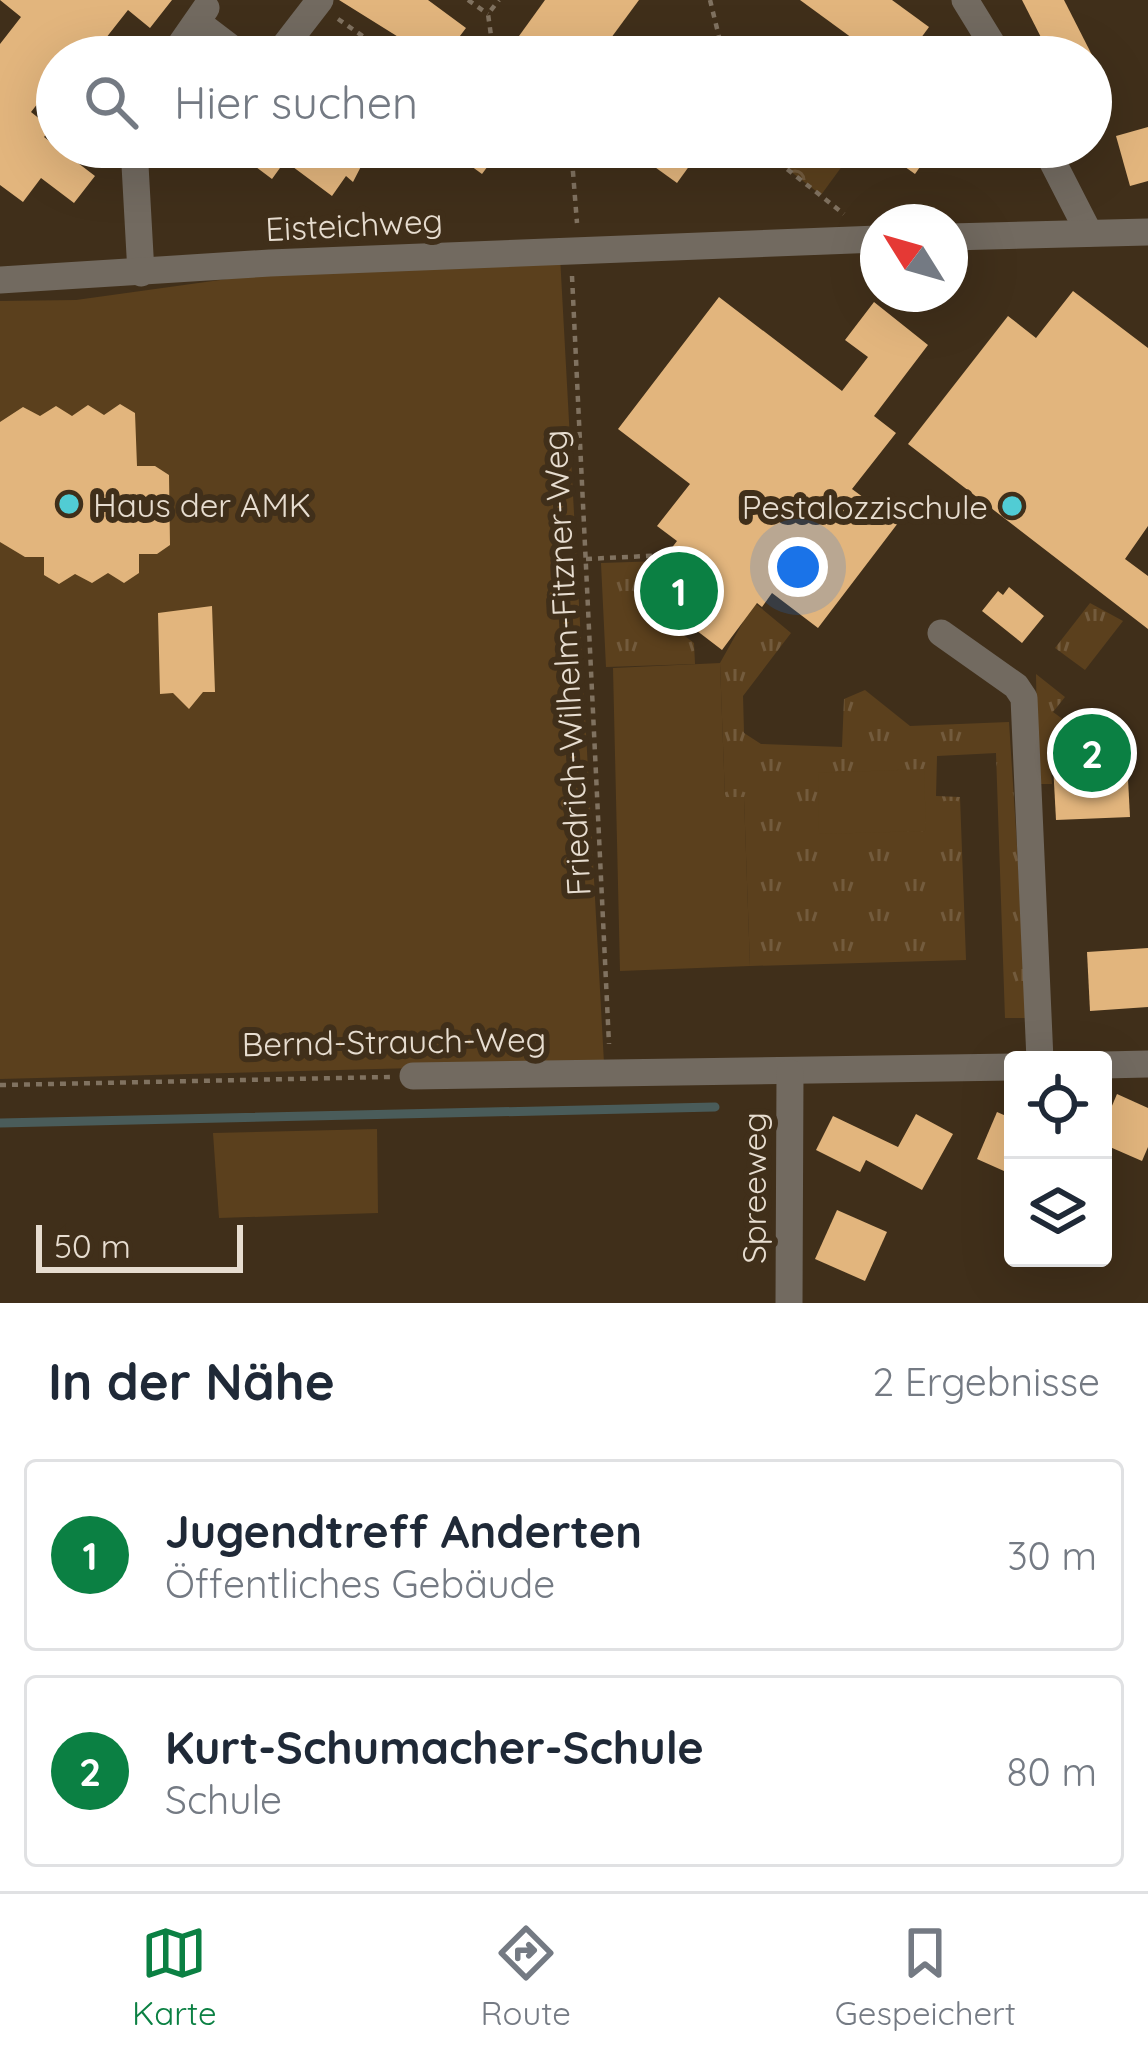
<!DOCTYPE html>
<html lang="de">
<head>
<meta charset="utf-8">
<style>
	body { margin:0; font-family:Quicksand,sans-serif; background:#f2f2f3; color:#1f2937 }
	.controls { position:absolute; right:36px; bottom:36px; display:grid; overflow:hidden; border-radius:12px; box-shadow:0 12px 48px #0002 }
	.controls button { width:108px; height:108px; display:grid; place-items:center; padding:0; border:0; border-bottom:3px solid #e0e1e3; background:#fff; color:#1f2937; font:60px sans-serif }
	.compass { position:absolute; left:860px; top:204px; width:108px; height:108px; border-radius:50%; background:#fff; box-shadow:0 12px 48px #0002; rotate:307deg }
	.scale { position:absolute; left:36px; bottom:30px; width:207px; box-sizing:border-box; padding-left:12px; border:6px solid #e7ddd0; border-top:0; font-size:33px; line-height:42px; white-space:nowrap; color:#e7ddd0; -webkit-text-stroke:9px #402f1a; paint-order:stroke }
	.you { position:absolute; left:798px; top:567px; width:42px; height:42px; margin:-30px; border:9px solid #fff; border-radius:50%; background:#1a73e8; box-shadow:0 0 0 18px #1a73e833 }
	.badge { display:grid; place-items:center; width:78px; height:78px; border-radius:50%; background:#0b8043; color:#fff; font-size:39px; font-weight:700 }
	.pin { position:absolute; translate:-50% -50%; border:6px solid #fff; box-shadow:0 3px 12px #0006 }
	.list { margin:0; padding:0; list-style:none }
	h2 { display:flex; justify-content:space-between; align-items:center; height:156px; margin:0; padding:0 48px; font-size:51px }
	h2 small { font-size:39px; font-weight:400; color:#747a83 }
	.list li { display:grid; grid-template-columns:78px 1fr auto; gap:36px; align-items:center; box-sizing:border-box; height:192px; margin:0 24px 24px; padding:0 24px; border:3px solid #e0e1e3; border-radius:12px }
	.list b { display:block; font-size:45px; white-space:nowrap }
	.list p { margin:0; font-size:39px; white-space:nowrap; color:#747a83 }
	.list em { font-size:39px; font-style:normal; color:#747a83 }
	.icon { flex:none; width:66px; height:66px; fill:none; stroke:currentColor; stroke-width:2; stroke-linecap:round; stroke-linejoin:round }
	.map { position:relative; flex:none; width:1148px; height:1303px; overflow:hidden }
	.search { position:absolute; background:#fff; box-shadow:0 12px 48px #0002; left:36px; right:36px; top:36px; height:132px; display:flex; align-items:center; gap:30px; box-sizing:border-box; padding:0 42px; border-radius:66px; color:#747a83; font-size:45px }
	.sheet { height:588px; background:#fff }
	nav { display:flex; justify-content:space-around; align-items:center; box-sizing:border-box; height:168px; border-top:3px solid #e0e1e3; background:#fff; font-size:33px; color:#747a83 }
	nav a { display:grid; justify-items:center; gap:6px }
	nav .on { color:#0b8043 }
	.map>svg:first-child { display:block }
	.grass { fill:url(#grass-tufts) }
	.park { fill:url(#park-crowns) }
	.garden { fill:#5b401d }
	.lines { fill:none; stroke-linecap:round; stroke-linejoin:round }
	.stream { stroke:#4a5c5a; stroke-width:9 }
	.building { fill:#e2b57d }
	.path { stroke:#807260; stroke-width:4.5; stroke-dasharray:6 6; stroke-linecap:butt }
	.minor { stroke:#726a60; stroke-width:27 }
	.poi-dot { fill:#51ccd4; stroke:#402f1a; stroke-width:4.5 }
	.labels { text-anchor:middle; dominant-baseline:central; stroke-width:12; stroke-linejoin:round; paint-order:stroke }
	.street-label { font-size:33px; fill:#e7ddd0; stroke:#402f1a }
	.poi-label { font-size:33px; fill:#e7ddd0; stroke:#402f1a; text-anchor:start }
</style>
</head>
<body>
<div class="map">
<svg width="1148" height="1303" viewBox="0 0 1148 1303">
	<defs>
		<pattern id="grass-tufts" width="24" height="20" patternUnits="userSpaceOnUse" patternTransform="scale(3)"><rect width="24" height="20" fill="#5b401d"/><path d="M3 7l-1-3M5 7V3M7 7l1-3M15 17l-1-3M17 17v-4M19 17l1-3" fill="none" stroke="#735b3d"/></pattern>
		<pattern id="park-crowns" width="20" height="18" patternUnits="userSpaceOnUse" patternTransform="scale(3)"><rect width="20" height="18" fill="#5b401d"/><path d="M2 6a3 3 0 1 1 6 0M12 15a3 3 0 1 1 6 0" fill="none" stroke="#735b3d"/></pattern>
	</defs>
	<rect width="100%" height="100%" fill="#402f1a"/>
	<!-- grass -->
	<g class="grass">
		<path d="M 662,561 L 635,598 L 694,643 L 695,664 L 606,667 L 601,563 Z"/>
		<path d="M 726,579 L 791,633 L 743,696 L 744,733 L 761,744 L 842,747 L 844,699 L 865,690 L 910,726 L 1009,722 L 1028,1018 L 1005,1018 L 996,753 L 937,756 L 936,796 L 960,797 L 966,960 L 750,966 L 744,798 L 725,798 L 720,663 L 743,622 L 712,598 Z"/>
		<path d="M 1090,603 L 1123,621 L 1085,670 L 1055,648 Z"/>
		<path d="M 1036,674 L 1065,697 L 1053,712 L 1064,720 L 1049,741 L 1052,784 L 1038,784 Z"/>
	</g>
	<!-- park -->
	<path class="park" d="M 759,147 L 856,147 L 821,195 Z"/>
	<!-- garden -->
	<g class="garden">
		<path d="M 560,256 L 604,1063 L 0,1079 L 0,301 L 76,300 L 270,273 Z"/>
		<path d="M 720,663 L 725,797 L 744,797 L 750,966 L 620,971 L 613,668 Z"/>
		<path d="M 924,769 L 926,831 L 819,834 L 818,773 Z"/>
		<path d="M 377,1129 L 378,1213 L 219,1218 L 213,1133 Z"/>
	</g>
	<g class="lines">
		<!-- stream -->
		<path class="stream" d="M 0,1123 L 715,1107"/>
	</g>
	<!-- building -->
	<g class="building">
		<path d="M 0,0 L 172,0 L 150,28 L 128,10 L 91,57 L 57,57 L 57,79 L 31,112 L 51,128 L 44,137 L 95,176 L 74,203 L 41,178 L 23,202 L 0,185 L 0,44 L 21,17 Z"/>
		<path d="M 339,0 L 428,0 L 466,28 L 444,57 L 410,57 L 416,48 Z"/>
		<path d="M 545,0 L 639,0 L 597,57 L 547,57 L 519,36 Z"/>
		<path d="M 800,0 L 892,0 L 929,27 L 907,57 L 878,57 Z"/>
		<path d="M 1022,0 L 1064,0 L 1093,57 L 1051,57 Z"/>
		<path d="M 1148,127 L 1148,181 L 1130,186 L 1116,136 Z"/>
		<path d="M 229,147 L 371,147 L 353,182 L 346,176 L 332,196 L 285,161 L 272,179 Z"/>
		<path d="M 445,147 L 502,147 L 482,174 Z"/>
		<path d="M 627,147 L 703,147 L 677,183 Z"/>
		<path d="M 877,147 L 934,147 L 915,174 Z"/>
		<path d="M 1073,291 L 1148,348 L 1148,526 L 1125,559 L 1148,576 L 1148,629 L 908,444 L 1008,316 L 1036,338 Z"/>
		<path d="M 719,297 L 842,391 L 868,357 L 845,340 L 874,302 L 928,345 L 874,416 L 896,433 L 852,489 L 898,523 L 818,628 L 772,593 L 762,607 L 757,603 L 722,650 L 641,588 L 677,541 L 657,526 L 690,484 L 618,429 Z"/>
		<path d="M 120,404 L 135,413 L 137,466 L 155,466 L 169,475 L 170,545 L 157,554 L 139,554 L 139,573 L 124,583 L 108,573 L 92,583 L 75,574 L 59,584 L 44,575 L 44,557 L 25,557 L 0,542 L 0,422 L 23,407 L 40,416 L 56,406 L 72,416 L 88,405 L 104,415 Z"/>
		<path d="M 1009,587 L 1044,616 L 1022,643 L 982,611 L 998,591 L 1003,595 Z"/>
		<path d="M 212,606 L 215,692 L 203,692 L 189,709 L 173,693 L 160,694 L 158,613 Z"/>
		<path d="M 1126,741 L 1130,817 L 1056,820 L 1052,745 Z"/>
		<path d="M 1148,948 L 1148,1007 L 1090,1011 L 1087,952 Z"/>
		<path d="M 1117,1094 L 1148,1108 L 1148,1147 L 1142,1161 L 1103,1144 L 1103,1127 Z"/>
		<path d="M 997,1112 L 1013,1119 L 1013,1175 L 977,1159 Z"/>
		<path d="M 916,1114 L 953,1134 L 922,1190 L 866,1160 L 860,1172 L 816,1150 L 833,1116 L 898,1147 Z"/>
		<path d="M 837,1210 L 887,1232 L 865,1281 L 815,1259 Z"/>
	</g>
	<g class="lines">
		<!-- path -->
		<g class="path">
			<path d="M 468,0 L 488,14"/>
			<path d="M 710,0 L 724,57"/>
			<path d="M 338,19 L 377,46 L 369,57"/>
			<path d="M 106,57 L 113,48 L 126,57"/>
			<path d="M 494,57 L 488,14 L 499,0"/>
			<path d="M 571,147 L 577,223"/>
			<path d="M 759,147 L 844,214"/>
			<path d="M 572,276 L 609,1044"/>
			<path d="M 586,559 L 667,555 L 692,574 L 687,580"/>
			<path d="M 0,1085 L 390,1077"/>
		</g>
		<!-- minor -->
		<g class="minor">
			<path d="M 965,0 L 1000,57"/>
			<path d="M 197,22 L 243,57"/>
			<path d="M 172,57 L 206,8"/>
			<path d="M 276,57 L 320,0"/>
			<path d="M 134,147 L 141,273"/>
			<path d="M 1045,147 L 1089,233"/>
			<path d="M 950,237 L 1148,232"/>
			<path d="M 0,280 L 270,263 L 878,239"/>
			<path d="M 941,633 L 1016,686 L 1024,698 L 1040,1060"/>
			<path d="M 1103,1065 L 1148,1064"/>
			<path d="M 413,1076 L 1013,1067"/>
			<path d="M 789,1303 L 790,1073"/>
		</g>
	</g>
	<!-- markers -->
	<g class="poi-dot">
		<circle cx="69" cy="504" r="12"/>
		<circle cx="1012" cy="506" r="12"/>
	</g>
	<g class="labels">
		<!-- street labels -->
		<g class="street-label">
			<text transform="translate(354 224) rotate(-3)">Eisteichweg</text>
			<text transform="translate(566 663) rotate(-93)">Friedrich-Wilhelm-Fitzner-Weg</text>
			<text transform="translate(394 1041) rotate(-1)">Bernd-Strauch-Weg</text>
			<text transform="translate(753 1188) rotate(-90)">Spreeweg</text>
		</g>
		<!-- poi labels -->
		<g class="poi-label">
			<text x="93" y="504">Haus der AMK</text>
			<text x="988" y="506" text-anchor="end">Pestalozzischule</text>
		</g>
	</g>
</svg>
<div class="controls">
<button><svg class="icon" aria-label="locate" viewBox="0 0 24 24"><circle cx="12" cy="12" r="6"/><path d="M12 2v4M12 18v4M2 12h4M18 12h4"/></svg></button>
<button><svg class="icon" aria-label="layers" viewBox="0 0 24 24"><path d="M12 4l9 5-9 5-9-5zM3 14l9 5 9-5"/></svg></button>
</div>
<svg class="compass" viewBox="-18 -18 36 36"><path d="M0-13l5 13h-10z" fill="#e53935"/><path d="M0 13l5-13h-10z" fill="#747a83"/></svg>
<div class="scale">50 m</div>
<div class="you"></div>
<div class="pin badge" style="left:679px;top:591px">1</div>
<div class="pin badge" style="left:1092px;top:753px">2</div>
<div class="search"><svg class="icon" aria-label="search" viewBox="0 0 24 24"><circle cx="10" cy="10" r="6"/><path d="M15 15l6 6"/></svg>Hier suchen</div>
</div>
<section class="sheet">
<h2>In der Nähe<small>2 Ergebnisse</small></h2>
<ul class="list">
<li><span class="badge">1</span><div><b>Jugendtreff Anderten</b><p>Öffentliches Gebäude</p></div><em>30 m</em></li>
<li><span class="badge">2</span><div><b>Kurt-Schumacher-Schule</b><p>Schule</p></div><em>80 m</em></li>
</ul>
</section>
<nav>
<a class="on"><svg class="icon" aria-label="map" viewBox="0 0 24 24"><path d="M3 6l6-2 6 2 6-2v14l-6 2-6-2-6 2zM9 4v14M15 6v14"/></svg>Karte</a>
<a><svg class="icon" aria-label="directions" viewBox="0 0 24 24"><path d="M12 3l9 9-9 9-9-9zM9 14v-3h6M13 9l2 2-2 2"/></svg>Route</a>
<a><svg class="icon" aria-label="saved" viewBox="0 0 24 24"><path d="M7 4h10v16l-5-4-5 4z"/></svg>Gespeichert</a>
</nav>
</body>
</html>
